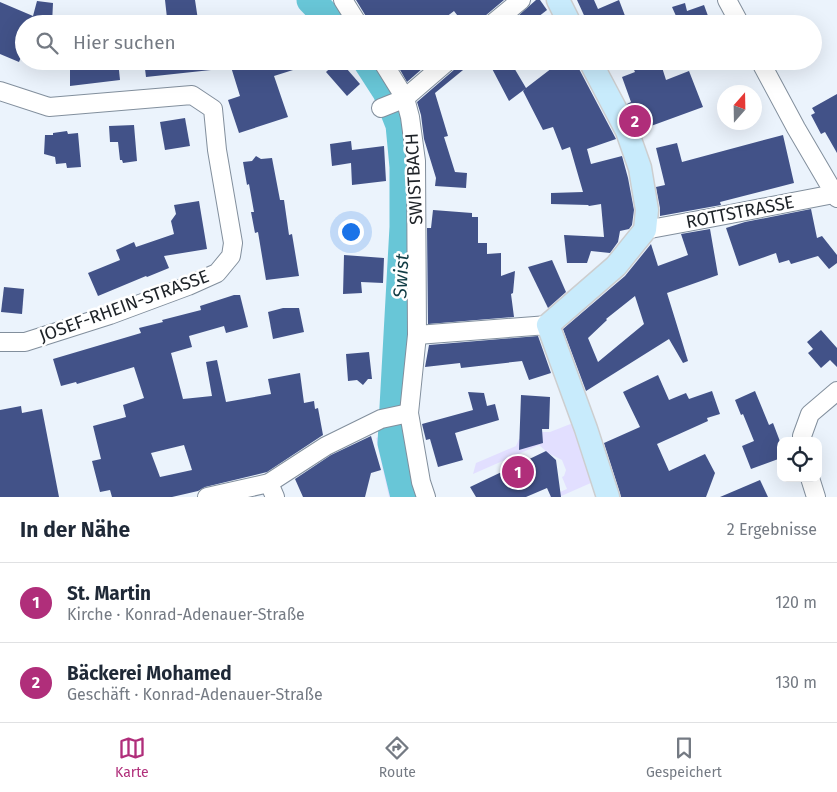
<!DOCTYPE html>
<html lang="de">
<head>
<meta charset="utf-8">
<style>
	body { margin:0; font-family:"Fira Sans",sans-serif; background:#f2f2f3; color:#1f2937 }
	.controls { position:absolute; right:15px; bottom:15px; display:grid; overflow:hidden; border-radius:10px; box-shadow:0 5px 20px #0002 }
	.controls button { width:45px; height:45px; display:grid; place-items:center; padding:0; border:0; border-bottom:1px solid #e0e1e3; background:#fff; color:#1f2937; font:25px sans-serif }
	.compass { position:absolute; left:717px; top:85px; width:45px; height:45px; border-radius:50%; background:#fff; box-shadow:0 5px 20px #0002; rotate:20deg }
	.you { position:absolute; left:350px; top:231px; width:18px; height:18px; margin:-12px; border:4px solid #fff; border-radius:50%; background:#1a73e8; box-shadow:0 0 0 8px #1a73e833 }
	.badge { display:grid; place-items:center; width:32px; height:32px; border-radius:50%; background:#b02e7a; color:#fff; font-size:16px; font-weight:700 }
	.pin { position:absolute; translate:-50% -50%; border:2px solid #fff; box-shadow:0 1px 5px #0006 }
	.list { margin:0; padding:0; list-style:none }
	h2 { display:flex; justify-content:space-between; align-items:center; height:65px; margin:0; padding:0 20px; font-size:21px }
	h2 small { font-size:16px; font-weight:400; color:#747a83 }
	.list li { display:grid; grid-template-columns:32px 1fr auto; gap:15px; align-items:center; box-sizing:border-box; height:80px; padding:0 20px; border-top:1px solid #e0e1e3 }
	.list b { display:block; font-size:19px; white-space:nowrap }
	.list p { margin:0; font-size:16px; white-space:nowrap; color:#747a83 }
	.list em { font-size:16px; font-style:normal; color:#747a83 }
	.icon { flex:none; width:28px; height:28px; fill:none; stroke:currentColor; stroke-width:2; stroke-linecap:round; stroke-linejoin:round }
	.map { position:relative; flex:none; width:837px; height:497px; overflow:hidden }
	.search { position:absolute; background:#fff; box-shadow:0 5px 20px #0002; left:15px; right:15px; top:15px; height:55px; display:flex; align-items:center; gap:12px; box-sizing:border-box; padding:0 18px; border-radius:28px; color:#747a83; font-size:19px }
	.sheet { height:225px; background:#fff }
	nav { display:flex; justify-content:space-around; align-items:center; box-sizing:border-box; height:70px; border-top:1px solid #e0e1e3; background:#fff; font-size:14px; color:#747a83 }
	nav a { display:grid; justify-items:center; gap:2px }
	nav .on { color:#b02e7a }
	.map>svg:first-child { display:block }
	.green { fill:#e2dfff }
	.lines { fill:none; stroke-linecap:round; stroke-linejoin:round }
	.river { stroke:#68c6d7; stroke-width:29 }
	.building { fill:#425288; fill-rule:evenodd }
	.minor-casing { stroke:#828f9d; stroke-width:20 }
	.major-casing { stroke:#cdcecf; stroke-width:25 }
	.minor { stroke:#fff; stroke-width:18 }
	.major { stroke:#c8ebfc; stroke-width:22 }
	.labels { text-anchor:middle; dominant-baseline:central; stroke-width:5; stroke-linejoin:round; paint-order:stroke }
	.street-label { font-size:18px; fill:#1d2227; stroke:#fff }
	.water-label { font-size:19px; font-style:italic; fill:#103c44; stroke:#fff }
</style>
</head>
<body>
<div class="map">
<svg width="837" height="497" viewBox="0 0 837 497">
	<rect width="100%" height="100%" fill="#ebf3fc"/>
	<!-- green -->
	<g class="green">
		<path d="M 573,423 L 593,482 L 559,497 L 548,497 L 567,489 L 562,477 L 564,476 L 566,470 L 562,460 L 548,453 L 539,445 L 473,474 L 476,463 L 516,446 L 519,439 L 539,440 L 540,432 L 550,432 Z"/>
		<path d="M 409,426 L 424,497 L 389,497 L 376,438 Z"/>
	</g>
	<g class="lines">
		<!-- river -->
		<g class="river">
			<path d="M 311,0 L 334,24"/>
			<path d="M 367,61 L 387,92 L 400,125 L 404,167 L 404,227 L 392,443 L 405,497"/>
		</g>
	</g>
	<!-- building -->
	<g class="building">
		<path d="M 165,0 L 195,0 L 198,20 L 178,22 L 178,16 L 167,18 Z"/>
		<path d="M 356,0 L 504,0 L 485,16 L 482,20 L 482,24 L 464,24 L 454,11 L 437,24 L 369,24 L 367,18 Z"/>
		<path d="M 536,0 L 540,0 L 547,10 L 529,24 L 509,24 Z"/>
		<path d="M 577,0 L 594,0 L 598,9 L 619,0 L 627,21 L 618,24 L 588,24 Z"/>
		<path d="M 37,1 L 53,3 L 52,24 L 24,24 L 24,50 L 19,62 L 0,54 L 0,2 L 33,16 Z"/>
		<path d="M 685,3 L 687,11 L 704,5 L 711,24 L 658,24 L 657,22 L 676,16 L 672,7 Z"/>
		<path d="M 70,61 L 118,61 L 120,80 L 70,86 Z"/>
		<path d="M 144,61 L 210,61 L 211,70 L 146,77 Z"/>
		<path d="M 250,61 L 311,61 L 312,64 L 274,76 L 288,117 L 239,133 L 228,100 L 240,96 L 231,67 Z"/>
		<path d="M 338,61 L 340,61 L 360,84 L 347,96 L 326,72 Z"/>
		<path d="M 395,61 L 431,61 L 407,82 Z"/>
		<path d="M 458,61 L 474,61 L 435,93 L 448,136 L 444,137 L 455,172 L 467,173 L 466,188 L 435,186 L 436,178 L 424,139 L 421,115 L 417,102 L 455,69 L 458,65 Z"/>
		<path d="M 488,61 L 510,61 L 526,88 L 552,68 L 548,61 L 577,61 L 578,67 L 616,139 L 587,149 L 591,164 L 622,156 L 628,178 L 634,210 L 632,225 L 629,229 L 620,231 L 618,242 L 610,253 L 591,251 L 587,263 L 567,263 L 564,235 L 604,237 L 601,204 L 589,206 L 588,205 L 551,204 L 551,193 L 583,192 L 570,147 L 562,150 L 553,127 L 543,130 L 523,91 L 525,89 L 509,101 Z"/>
		<path d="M 630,61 L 660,61 L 666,80 L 689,71 L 703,107 L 640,130 L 627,104 L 631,102 L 622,77 L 635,72 Z"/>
		<path d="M 837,94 L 837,153 L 825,132 L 821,134 L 811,115 L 815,113 L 812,108 Z"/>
		<path d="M 185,118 L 190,146 L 165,150 L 160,122 Z"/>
		<path d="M 134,125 L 137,161 L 123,163 L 122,160 L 120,160 L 118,142 L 110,142 L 109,126 Z"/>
		<path d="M 67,131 L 68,134 L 78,133 L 81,167 L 67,168 L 66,163 L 56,164 L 55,157 L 44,154 L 45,135 L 53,135 L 53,133 Z"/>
		<path d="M 783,135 L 794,183 L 720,202 L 721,205 L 660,216 L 660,208 L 656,187 L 665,185 L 656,148 L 677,143 L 682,162 Z"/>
		<path d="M 351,141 L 352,150 L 384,146 L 386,181 L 352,185 L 351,163 L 332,166 L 330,144 Z"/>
		<path d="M 256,156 L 261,159 L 272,158 L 280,200 L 284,200 L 289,235 L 292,234 L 299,276 L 266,280 L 258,232 L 255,233 L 251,212 L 254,212 L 249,184 L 247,185 L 243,162 L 252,161 Z"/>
		<path d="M 199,201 L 207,249 L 164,256 L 169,268 L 147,277 L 146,276 L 98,296 L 88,273 L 120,260 L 116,250 L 134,242 L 136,247 L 174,234 L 171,221 L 176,214 L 174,205 Z"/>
		<path d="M 811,209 L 817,238 L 822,236 L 837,255 L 837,263 L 829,269 L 818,256 L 791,264 L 789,260 L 779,263 L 776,253 L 739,266 L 726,228 L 745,222 Z"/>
		<path d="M 433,210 L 472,213 L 472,217 L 478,217 L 478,243 L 487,243 L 487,254 L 501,253 L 501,276 L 515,271 L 513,293 L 511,294 L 514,317 L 428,324 L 427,228 L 431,228 Z"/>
		<path d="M 710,229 L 718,275 L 667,293 L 688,361 L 683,363 L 669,339 L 586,391 L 563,329 L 625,276 L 651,244 L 658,266 L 688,255 L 681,234 ZM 635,296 L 644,324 L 598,362 L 588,338 L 607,320 L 606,319 Z"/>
		<path d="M 344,255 L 384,258 L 383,283 L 361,282 L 362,293 L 343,294 Z"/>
		<path d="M 552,260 L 566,292 L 548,308 L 528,267 Z"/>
		<path d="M 4,287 L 24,289 L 22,314 L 1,312 Z"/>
		<path d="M 234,295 L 240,295 L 248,327 L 226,333 L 224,326 L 189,336 L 192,347 L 171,353 L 183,399 L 212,396 L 206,362 L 217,360 L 226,402 L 271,394 L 268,379 L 300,373 L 304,403 L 314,401 L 315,409 L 318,408 L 323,435 L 267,472 L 205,487 L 198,491 L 172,497 L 112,497 L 110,490 L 100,492 L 92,461 L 101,459 L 93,426 L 126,417 L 123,405 L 144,398 L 134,367 L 77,384 L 76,382 L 61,386 L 53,359 L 141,333 L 139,328 L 163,322 L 162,320 L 201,310 L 200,306 ZM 184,445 L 192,470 L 160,477 L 151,453 Z"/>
		<path d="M 283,308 L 299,308 L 304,332 L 273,339 L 268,312 Z"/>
		<path d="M 821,330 L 837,348 L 837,367 L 830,360 L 821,368 L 808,353 L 813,349 L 807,342 Z"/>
		<path d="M 538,336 L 551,373 L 529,380 L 522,361 L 461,368 L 460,363 L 425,367 L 429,345 Z"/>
		<path d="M 369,352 L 372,379 L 368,379 L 363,385 L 357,380 L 348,381 L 346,354 Z"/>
		<path d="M 658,375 L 669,400 L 686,393 L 689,399 L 712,391 L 720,414 L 707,418 L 708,421 L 657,444 L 669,471 L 705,454 L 715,473 L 706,497 L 621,497 L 620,493 L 604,443 L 640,427 L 623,392 Z"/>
		<path d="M 755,391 L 769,425 L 773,423 L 781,444 L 781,458 L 751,469 L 742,446 L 754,441 L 743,414 L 741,415 L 735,400 Z"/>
		<path d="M 468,392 L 484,393 L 487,406 L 495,404 L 499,420 L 455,433 L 463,460 L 438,467 L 430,439 L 426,440 L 422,424 L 473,410 Z"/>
		<path d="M 521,395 L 550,397 L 549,429 L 542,429 L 543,443 L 519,450 Z"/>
		<path d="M 21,406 L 22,413 L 42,409 L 59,497 L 0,497 L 0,410 Z"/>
		<path d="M 371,436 L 381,470 L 371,473 L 365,497 L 303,497 L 295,479 L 331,455 Z"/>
		<path d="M 546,451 L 556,460 L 561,497 L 551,497 L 547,488 L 526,497 L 476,497 L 470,487 L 512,467 L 518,488 L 519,464 Z"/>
		<path d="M 760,480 L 768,497 L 720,497 Z"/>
	</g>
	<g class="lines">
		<!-- minor casing -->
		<g class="minor-casing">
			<g id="minor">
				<path d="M 343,0 L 358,24"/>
				<path d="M 727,0 L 740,24"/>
				<path d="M 492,24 L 521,0"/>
				<path d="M 382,61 L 405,98 L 410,117 L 416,161 L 417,335 L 409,413 L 421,482 L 426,497"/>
				<path d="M 760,61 L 796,128 L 837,198"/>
				<path d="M 0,91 L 49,107 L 192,95 L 213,109 L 217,150 L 233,243 L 231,256 L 217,273 L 188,286 L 110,315 L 25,342 L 0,342"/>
				<path d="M 405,98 L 448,61"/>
				<path d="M 381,108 L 401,100"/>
				<path d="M 645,230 L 715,217 L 834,194"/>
				<path d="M 417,335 L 548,325"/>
				<path d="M 803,441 L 802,436 L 810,414 L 837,391"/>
				<path d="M 810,478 L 816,497"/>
				<path d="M 269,483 L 275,497"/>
				<path d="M 207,497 L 269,483 L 326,446 L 381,419 L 409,413"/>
			</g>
		</g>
		<!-- major casing -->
		<g class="major-casing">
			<g id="major">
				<path d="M 558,0 L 570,24"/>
				<path d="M 590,61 L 627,131 L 640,168 L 647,210 L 645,230 L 616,266 L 548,325 L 586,429 L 608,497"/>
			</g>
		</g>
		<!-- minor -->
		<use href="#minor" class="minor"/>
		<!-- major -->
		<use href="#major" class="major"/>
	</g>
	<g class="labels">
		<!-- street labels -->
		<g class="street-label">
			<text transform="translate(414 179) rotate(-93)">SWISTBACH</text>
			<text transform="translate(740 212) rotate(-11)">ROTTSTRASSE</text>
			<text transform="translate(124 306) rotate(-20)">JOSEF-RHEIN-STRASSE</text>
		</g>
		<!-- water labels -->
		<g class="water-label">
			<text transform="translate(401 276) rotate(-87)">Swist</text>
		</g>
	</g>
</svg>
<div class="controls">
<button><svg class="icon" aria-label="locate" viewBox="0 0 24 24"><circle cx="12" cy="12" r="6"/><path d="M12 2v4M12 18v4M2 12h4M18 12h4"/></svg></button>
</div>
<svg class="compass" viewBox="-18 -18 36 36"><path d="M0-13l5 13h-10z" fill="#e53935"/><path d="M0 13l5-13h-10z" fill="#747a83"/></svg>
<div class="you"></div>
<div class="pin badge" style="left:518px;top:472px">1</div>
<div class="pin badge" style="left:635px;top:121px">2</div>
<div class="search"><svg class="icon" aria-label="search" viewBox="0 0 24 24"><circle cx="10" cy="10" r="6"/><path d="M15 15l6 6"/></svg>Hier suchen</div>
</div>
<section class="sheet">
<h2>In der Nähe<small>2 Ergebnisse</small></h2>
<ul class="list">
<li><span class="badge">1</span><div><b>St. Martin</b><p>Kirche · Konrad-Adenauer-Straße</p></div><em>120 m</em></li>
<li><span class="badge">2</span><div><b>Bäckerei Mohamed</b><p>Geschäft · Konrad-Adenauer-Straße</p></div><em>130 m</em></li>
</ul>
</section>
<nav>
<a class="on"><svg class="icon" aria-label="map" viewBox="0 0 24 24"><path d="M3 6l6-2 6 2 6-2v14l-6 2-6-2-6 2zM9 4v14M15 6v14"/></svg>Karte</a>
<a><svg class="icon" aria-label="directions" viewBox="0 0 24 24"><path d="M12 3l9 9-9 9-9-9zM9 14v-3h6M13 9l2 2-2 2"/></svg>Route</a>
<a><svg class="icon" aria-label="saved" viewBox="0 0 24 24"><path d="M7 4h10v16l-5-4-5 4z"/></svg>Gespeichert</a>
</nav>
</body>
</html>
